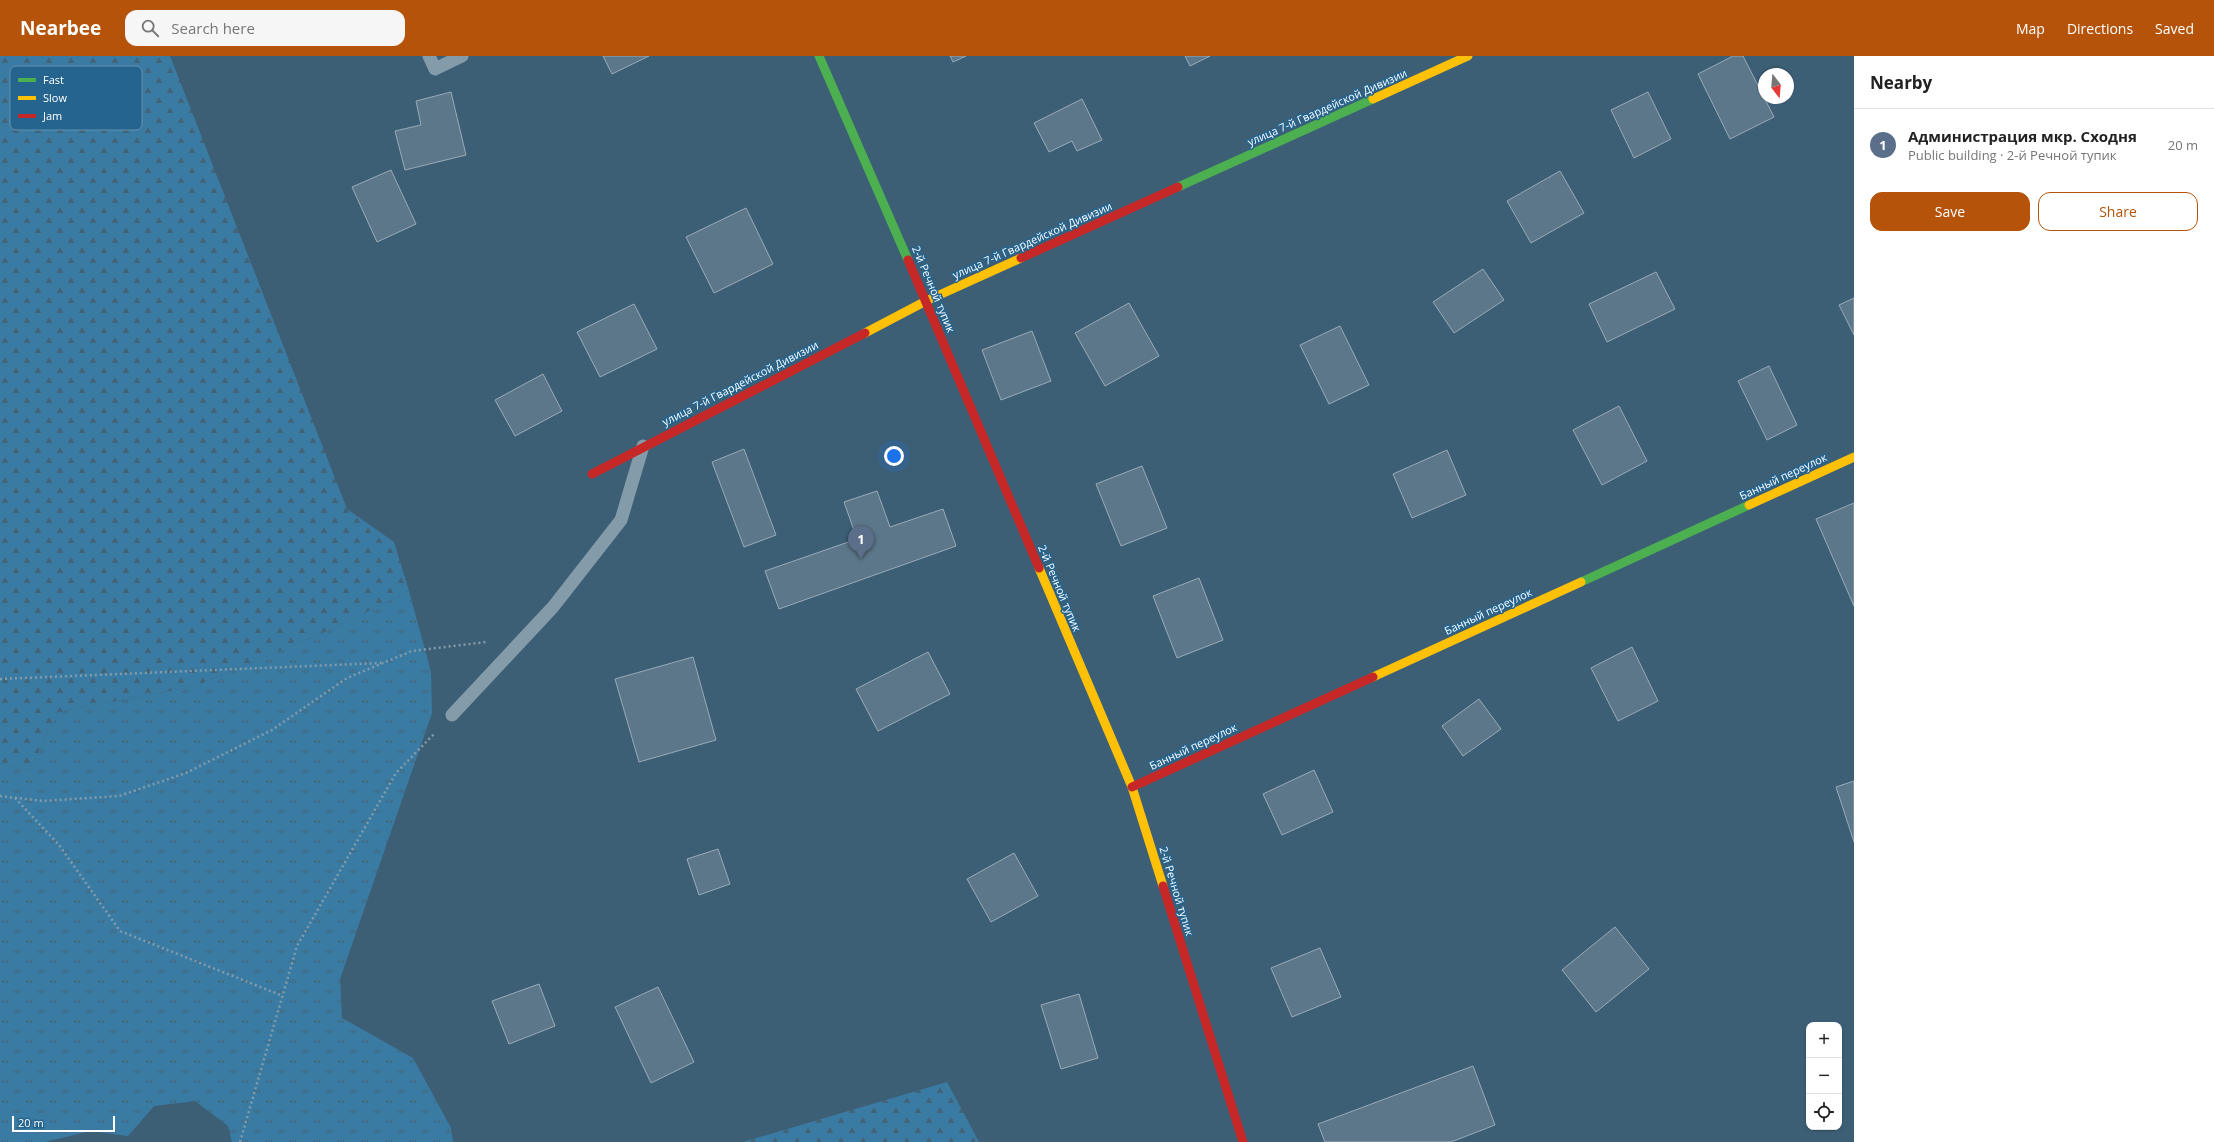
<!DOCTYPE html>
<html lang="en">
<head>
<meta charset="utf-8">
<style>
	body { margin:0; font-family:"Open Sans",sans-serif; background:#f6f6f6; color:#222 }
	.controls { position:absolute; right:12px; bottom:12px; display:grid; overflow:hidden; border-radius:8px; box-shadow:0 1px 3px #0004 }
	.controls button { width:36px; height:36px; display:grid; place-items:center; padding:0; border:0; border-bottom:1px solid #e0e0e0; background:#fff; color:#222; font:20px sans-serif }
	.compass { position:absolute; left:1758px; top:12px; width:36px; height:36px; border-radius:50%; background:#fff; box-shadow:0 1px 3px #0004; rotate:164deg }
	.scale { position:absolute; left:12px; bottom:10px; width:103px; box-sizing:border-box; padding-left:4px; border:2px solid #fff; border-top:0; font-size:11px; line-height:14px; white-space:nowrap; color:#fff; -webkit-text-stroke:3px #25648e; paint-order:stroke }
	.you { position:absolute; left:894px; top:400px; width:14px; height:14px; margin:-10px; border:3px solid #fff; border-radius:50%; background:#1a73e8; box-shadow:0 0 0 6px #1a73e833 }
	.badge { display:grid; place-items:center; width:26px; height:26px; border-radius:50%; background:#b45309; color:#fff; font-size:13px; font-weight:700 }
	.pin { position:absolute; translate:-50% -33px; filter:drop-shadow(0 1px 2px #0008) }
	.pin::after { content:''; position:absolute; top:21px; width:14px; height:12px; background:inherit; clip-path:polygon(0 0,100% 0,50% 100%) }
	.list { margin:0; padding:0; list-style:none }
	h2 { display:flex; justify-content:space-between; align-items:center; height:52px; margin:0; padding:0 16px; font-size:17px }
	h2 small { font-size:13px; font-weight:400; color:#767676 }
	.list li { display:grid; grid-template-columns:26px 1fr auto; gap:12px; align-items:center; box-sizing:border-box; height:72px; padding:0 16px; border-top:1px solid #e0e0e0 }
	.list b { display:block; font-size:15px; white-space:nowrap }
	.list p { margin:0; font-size:13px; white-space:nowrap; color:#767676 }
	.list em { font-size:13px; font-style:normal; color:#767676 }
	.actions { display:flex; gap:8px; padding:12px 16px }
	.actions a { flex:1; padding:9px 0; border:1px solid #b45309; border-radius:12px; text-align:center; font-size:14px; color:#b45309 }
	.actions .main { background:#b45309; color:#fff }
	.icon { flex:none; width:22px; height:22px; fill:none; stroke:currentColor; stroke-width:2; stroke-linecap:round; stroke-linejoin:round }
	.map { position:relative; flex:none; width:1854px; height:1086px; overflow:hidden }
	header { display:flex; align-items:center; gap:24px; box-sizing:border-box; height:56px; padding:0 20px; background:#b45309; color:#fff }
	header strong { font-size:19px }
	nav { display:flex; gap:22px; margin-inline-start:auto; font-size:14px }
	.search { width:280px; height:36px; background:#f6f6f6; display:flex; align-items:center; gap:10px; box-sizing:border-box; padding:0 14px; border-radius:12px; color:#767676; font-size:15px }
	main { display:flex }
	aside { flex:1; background:#fff }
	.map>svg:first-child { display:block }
	.grass { fill:url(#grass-tufts) }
	.forest { fill:url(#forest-firs) }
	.building { fill:#5c7789; stroke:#99abb8 }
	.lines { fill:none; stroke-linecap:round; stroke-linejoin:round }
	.path { stroke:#849ba9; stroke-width:2.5; stroke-dasharray:2 3; stroke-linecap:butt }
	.lane { stroke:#849ba9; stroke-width:13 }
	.fast { stroke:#4caf50; stroke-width:9 }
	.slow { stroke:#ffc107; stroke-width:9 }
	.jam { stroke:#c62828; stroke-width:9 }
	.labels { text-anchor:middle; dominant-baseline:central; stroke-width:3; stroke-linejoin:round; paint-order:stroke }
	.street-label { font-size:11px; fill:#fff; stroke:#25648e }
	.key { fill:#25648e; stroke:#6692b0; stroke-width:1 }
	.key-label { font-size:11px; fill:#fff }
</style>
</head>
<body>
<header>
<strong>Nearbee</strong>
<div class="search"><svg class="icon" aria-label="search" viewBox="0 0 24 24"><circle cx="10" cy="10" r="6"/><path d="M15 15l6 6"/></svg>Search here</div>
<nav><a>Map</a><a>Directions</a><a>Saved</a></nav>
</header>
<main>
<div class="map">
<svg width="1854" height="1086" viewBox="0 0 1854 1086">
	<defs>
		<pattern id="grass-tufts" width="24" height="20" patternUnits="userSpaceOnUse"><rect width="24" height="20" fill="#3a7ba4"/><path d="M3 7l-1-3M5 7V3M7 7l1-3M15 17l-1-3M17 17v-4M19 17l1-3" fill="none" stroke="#436478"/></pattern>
		<pattern id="forest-firs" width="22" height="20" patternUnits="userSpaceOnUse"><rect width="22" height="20" fill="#3a7ba4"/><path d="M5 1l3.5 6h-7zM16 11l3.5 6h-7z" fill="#436478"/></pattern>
	</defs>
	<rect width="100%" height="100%" fill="#3d5f76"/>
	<!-- grass -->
	<path class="grass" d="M 409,535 L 431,616 L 432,657 L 340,923 L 342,962 L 413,1002 L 451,1072 L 453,1086 L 232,1086 L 228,1070 L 195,1045 L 154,1050 L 128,1080 L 90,1075 L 45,1086 L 0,1086 L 0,707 L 29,715 L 58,656 L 195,630 L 334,572 Z"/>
	<!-- forest -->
	<g class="forest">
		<path d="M 0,0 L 170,0 L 347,453 L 394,486 L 409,535 L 334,572 L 195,630 L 58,656 L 29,715 L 0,707 Z"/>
		<path d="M 947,1026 L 979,1086 L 743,1086 Z"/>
	</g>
	<!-- building -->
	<g class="building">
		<path d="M 603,0 L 649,0 L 612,18 Z"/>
		<path d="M 950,0 L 966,0 L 953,6 Z"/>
		<path d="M 1185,0 L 1210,0 L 1190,10 Z"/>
		<path d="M 1733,0 L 1743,0 L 1774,61 L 1730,83 L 1698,18 Z"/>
		<path d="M 451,36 L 466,99 L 405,114 L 395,75 L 421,69 L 416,45 Z"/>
		<path d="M 1648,36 L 1671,83 L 1634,102 L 1611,54 Z"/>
		<path d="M 1082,43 L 1102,84 L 1077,95 L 1072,85 L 1049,96 L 1034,67 Z"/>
		<path d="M 391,114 L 416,168 L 377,186 L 352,131 Z"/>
		<path d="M 1560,115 L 1584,157 L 1531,187 L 1507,145 Z"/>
		<path d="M 746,152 L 773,208 L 714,237 L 686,181 Z"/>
		<path d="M 1483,213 L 1504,244 L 1454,277 L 1433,246 Z"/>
		<path d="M 1656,216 L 1675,253 L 1607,286 L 1589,248 Z"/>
		<path d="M 1854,242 L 1854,279 L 1839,249 Z"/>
		<path d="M 1129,247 L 1159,300 L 1105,330 L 1075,277 Z"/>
		<path d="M 634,248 L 657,293 L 600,321 L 577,276 Z"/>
		<path d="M 1340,270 L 1369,329 L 1329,348 L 1300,289 Z"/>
		<path d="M 1032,275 L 1051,325 L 1001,344 L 982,294 Z"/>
		<path d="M 1769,310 L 1797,369 L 1767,384 L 1738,325 Z"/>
		<path d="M 543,318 L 562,355 L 515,380 L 495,344 Z"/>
		<path d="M 1619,350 L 1647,405 L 1602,429 L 1573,374 Z"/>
		<path d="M 744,393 L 776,479 L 744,491 L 712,406 Z"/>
		<path d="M 1447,394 L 1466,439 L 1412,462 L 1393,418 Z"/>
		<path d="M 1142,410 L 1167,472 L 1121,490 L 1096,428 Z"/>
		<path d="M 877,435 L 890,471 L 943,453 L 956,490 L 779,553 L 765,515 L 857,483 L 844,446 Z"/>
		<path d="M 1854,447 L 1854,550 L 1816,463 Z"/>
		<path d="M 1199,522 L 1223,584 L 1177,602 L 1153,540 Z"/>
		<path d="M 1632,591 L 1658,645 L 1618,665 L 1591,612 Z"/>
		<path d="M 928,596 L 950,638 L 878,675 L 856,633 Z"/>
		<path d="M 693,601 L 716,684 L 639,706 L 615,623 Z"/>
		<path d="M 1479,643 L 1501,673 L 1463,700 L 1442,670 Z"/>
		<path d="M 1314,714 L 1333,756 L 1282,779 L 1263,738 Z"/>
		<path d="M 1854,725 L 1854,786 L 1836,731 Z"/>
		<path d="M 718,793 L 730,828 L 699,839 L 687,803 Z"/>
		<path d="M 1014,797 L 1038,840 L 991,866 L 967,823 Z"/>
		<path d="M 1615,871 L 1649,913 L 1596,956 L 1562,914 Z"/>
		<path d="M 1320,892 L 1341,941 L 1292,961 L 1271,912 Z"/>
		<path d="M 539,928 L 555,970 L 509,988 L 492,945 Z"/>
		<path d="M 658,931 L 694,1006 L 651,1027 L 615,951 Z"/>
		<path d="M 1079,938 L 1098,1002 L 1061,1013 L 1041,949 Z"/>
		<path d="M 1473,1010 L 1495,1069 L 1451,1086 L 1325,1086 L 1318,1068 Z"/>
	</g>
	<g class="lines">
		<!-- path -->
		<g class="path">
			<path d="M 0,623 L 381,607"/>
			<path d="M 0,740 L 43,745 L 119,740 L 186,717 L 272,674 L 347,622 L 412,595 L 486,586"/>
			<path d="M 15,742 L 59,789 L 120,875 L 283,940"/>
			<path d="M 240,1086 L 297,890 L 396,717 L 435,677"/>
		</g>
		<!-- lane -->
		<g class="lane">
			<path d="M 429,0 L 435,13 L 462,0"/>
			<path d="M 452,659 L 553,551 L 621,464 L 643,390"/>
		</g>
		<!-- fast -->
		<g class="fast">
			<path d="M 819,0 L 908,204"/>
			<path d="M 1178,131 L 1373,43"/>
			<path d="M 1581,526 L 1749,449"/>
		</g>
		<!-- slow -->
		<g class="slow">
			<path d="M 1373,43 L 1468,0"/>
			<path d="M 865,277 L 926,245 L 1021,202"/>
			<path d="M 1749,449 L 1854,401"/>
			<path d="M 1039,512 L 1132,731 L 1163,830"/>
			<path d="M 1373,621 L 1581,526"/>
		</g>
		<!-- jam -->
		<g class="jam">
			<path d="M 1021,202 L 1178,131"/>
			<path d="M 908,204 L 1039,512"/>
			<path d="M 592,418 L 865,277"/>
			<path d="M 1132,731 L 1373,621"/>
			<path d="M 1163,830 L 1243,1086"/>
		</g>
	</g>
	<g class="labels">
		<!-- street labels -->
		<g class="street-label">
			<text transform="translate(1327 51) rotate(-24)">улица 7-й Гвардейской Дивизии</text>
			<text transform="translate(1032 184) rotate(-24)">улица 7-й Гвардейской Дивизии</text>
			<text transform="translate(934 233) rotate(67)">2-й Речной тупик</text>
			<text transform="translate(740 327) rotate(-27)">улица 7-й Гвардейской Дивизии</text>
			<text transform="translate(1783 420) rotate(-25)">Банный переулок</text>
			<text transform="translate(1060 532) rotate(67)">2-й Речной тупик</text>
			<text transform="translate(1488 555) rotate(-25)">Банный переулок</text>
			<text transform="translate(1193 690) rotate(-25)">Банный переулок</text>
			<text transform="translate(1177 835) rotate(73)">2-й Речной тупик</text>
		</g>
	</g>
	<!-- legend -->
	<rect x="10" y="10" width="132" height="64" rx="6" class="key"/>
	<rect x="18" y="22" width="18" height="4" fill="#4caf50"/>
	<rect x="18" y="40" width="18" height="4" fill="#ffc107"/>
	<rect x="18" y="58" width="18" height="4" fill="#c62828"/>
	<g class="key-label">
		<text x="43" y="28">Fast</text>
		<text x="43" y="46">Slow</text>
		<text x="43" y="64">Jam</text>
	</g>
</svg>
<div class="controls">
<button>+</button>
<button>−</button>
<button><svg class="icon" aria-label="locate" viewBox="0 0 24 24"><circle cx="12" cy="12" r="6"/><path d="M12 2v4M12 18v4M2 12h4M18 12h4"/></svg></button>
</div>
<svg class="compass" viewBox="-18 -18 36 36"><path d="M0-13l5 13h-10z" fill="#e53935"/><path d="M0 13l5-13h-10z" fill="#767676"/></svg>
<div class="scale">20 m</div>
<div class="you"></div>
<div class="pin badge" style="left:861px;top:503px;background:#5c6f8a">1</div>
</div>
<aside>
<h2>Nearby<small></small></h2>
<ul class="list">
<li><span class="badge" style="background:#5c6f8a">1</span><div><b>Администрация мкр. Сходня</b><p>Public building · 2-й Речной тупик</p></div><em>20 m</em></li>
</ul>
<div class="actions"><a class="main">Save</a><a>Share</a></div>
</aside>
</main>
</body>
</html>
